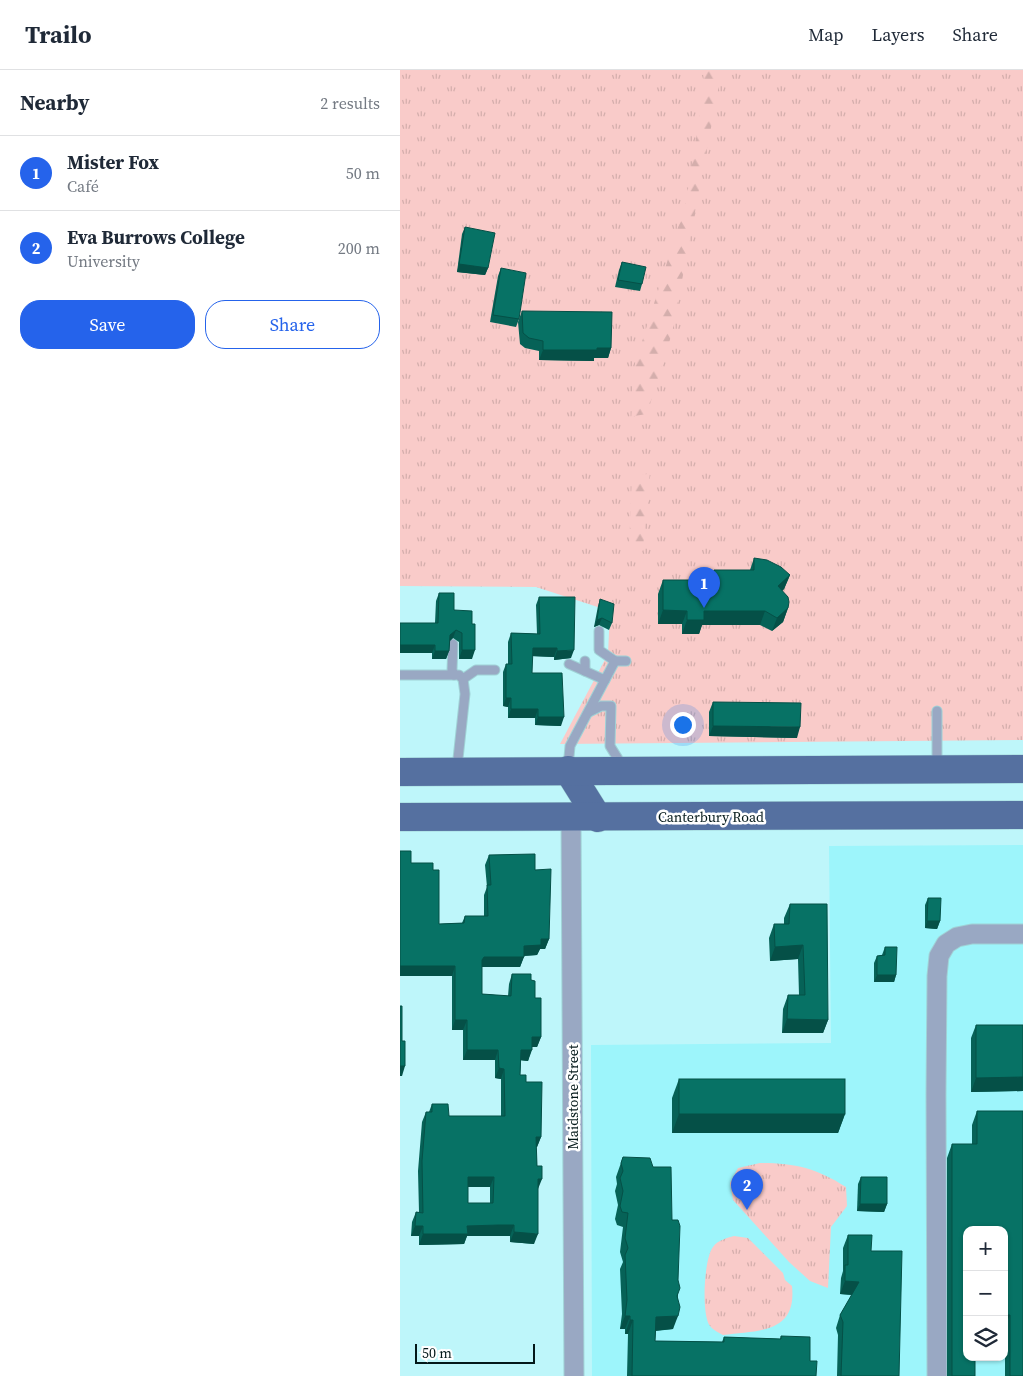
<!DOCTYPE html>
<html lang="en">
<head>
<meta charset="utf-8">
<style>
	body { margin:0; font-family:"Source Serif 4",serif; background:#f6f6f7; color:#1f2937 }
	.controls { position:absolute; right:15px; bottom:15px; display:grid; overflow:hidden; border-radius:10px; box-shadow:0 1px 4px #0004 }
	.controls button { width:45px; height:45px; display:grid; place-items:center; padding:0; border:0; border-bottom:1px solid #e0e1e3; background:#fff; color:#1f2937; font:25px sans-serif }
	.scale { position:absolute; left:15px; bottom:12px; width:120px; box-sizing:border-box; padding-left:5px; border:2px solid #031819; border-top:0; font-size:14px; line-height:18px; white-space:nowrap; color:#031819; -webkit-text-stroke:4px #fff; paint-order:stroke }
	.you { position:absolute; left:282px; top:654px; width:18px; height:18px; margin:-12px; border:4px solid #fff; border-radius:50%; background:#1a73e8; box-shadow:0 0 0 8px #1a73e833 }
	.badge { display:grid; place-items:center; width:32px; height:32px; border-radius:50%; background:#2563eb; color:#fff; font-size:16px; font-weight:700 }
	.pin { position:absolute; translate:-50% -41px; filter:drop-shadow(0 1px 2px #0008) }
	.pin::after { content:''; position:absolute; top:26px; width:18px; height:15px; background:inherit; clip-path:polygon(0 0,100% 0,50% 100%) }
	.list { margin:0; padding:0; list-style:none }
	h2 { display:flex; justify-content:space-between; align-items:center; height:65px; margin:0; padding:0 20px; font-size:21px }
	h2 small { font-size:16px; font-weight:400; color:#747a83 }
	.list li { display:grid; grid-template-columns:32px 1fr auto; gap:15px; align-items:center; box-sizing:border-box; height:75px; padding:0 20px; border-top:1px solid #e0e1e3 }
	.list b { display:block; font-size:19px; white-space:nowrap }
	.list p { margin:0; font-size:16px; white-space:nowrap; color:#747a83 }
	.list em { font-size:16px; font-style:normal; color:#747a83 }
	.actions { display:flex; gap:10px; padding:15px 20px }
	.actions a { flex:1; padding:11px 0; border:1px solid #2563eb; border-radius:20px; text-align:center; font-size:18px; color:#2563eb }
	.actions .main { background:#2563eb; color:#fff }
	.icon { flex:none; width:28px; height:28px; fill:none; stroke:currentColor; stroke-width:2; stroke-linecap:round; stroke-linejoin:round }
	.map { position:relative; flex:none; width:623px; height:1306px; overflow:hidden }
	header { display:flex; align-items:center; gap:30px; box-sizing:border-box; height:70px; padding:0 25px; background:#fff; border-bottom:1px solid #e0e1e3 }
	header strong { font-size:24px }
	nav { display:flex; gap:28px; margin-inline-start:auto; font-size:18px }
	main { display:flex }
	aside { flex:1; background:#fff }
	.map>svg:first-child { display:block }
	.built { fill:#9df5fb; fill-rule:evenodd }
	.grass { fill:url(#grass-tufts) }
	.forest { fill:url(#forest-firs) }
	.lines { fill:none; stroke-linecap:round; stroke-linejoin:round }
	.service-casing { stroke:#a0d2d6; stroke-width:11 }
	.minor-casing { stroke:#a0d2d6; stroke-width:21 }
	.primary-casing { stroke:#a0d2d6; stroke-width:29 }
	.service { stroke:#99a8c3; stroke-width:9 }
	.minor { stroke:#99a8c3; stroke-width:19 }
	.primary { stroke:#5570a0; stroke-width:28 }
	.wall { fill:#066257; fill-rule:evenodd }
	.shaded-wall { fill:#055047 }
	.building { fill:#077265; stroke:#055047; fill-rule:evenodd }
	.labels { text-anchor:middle; dominant-baseline:central; stroke-width:5; stroke-linejoin:round; paint-order:stroke }
	.street-label { font-size:14px; fill:#031819; stroke:#fff }
</style>
</head>
<body>
<header>
<strong>Trailo</strong>
<nav><a>Map</a><a>Layers</a><a>Share</a></nav>
</header>
<main>
<aside>
<h2>Nearby<small>2 results</small></h2>
<ul class="list">
<li><span class="badge">1</span><div><b>Mister Fox</b><p>Café</p></div><em>50 m</em></li>
<li><span class="badge">2</span><div><b>Eva Burrows College</b><p>University</p></div><em>200 m</em></li>
</ul>
<div class="actions"><a class="main">Save</a><a>Share</a></div>
</aside>
<div class="map">
<svg width="623" height="1306" viewBox="0 0 623 1306">
	<defs>
		<pattern id="grass-tufts" width="24" height="20" patternUnits="userSpaceOnUse" patternTransform="scale(1.25)"><rect width="24" height="20" fill="#f9cbc9"/><path d="M3 7l-1-3M5 7V3M7 7l1-3M15 17l-1-3M17 17v-4M19 17l1-3" fill="none" stroke="#d4aeac"/></pattern>
		<pattern id="forest-firs" width="22" height="20" patternUnits="userSpaceOnUse" patternTransform="scale(1.25)"><rect width="22" height="20" fill="#f9cbc9"/><path d="M5 1l3.5 6h-7zM16 11l3.5 6h-7z" fill="#d4aeac"/></pattern>
	</defs>
	<rect width="100%" height="100%" fill="#bef6fa"/>
	<!-- built -->
	<path class="built" d="M 623,775 L 623,1306 L 192,1306 L 191,975 L 431,973 L 429,776 ZM 567,1160 L 604,1160 L 604,1287 L 567,1287 Z"/>
	<!-- grass -->
	<g class="grass">
		<path d="M 0,0 L 623,0 L 623,670 L 160,674 L 208,584 L 210,541 L 136,517 L 0,516 Z"/>
		<path d="M 360,1093 C 395,1093 416,1098 446,1117 L 447,1136 L 431,1157 L 428,1218 L 410,1211 L 389,1192 L 333,1130 L 330,1113 L 338,1098 Z"/>
		<path d="M 334,1166 L 348,1168 L 383,1203 L 385,1210 L 392,1216 C 397,1264 358,1260 323,1265 C 319,1263 313,1260 310,1256 C 301,1245 304,1188 313,1177 C 318,1170 327,1168 334,1166 Z"/>
	</g>
	<!-- forest -->
	<g class="forest">
		<path d="M 304,0 L 318,0 L 318,21 L 272,263 L 247,344 L 234,346 L 231,351 L 235,294 L 286,132 L 302,30 Z"/>
		<path d="M 250,401 L 243,480 L 240,485 L 233,485 L 229,479 L 232,404 L 236,402 L 241,405 L 247,404 Z"/>
	</g>
	<g class="lines">
		<!-- service casing -->
		<g class="service-casing">
			<g id="service">
				<path d="M 199,561 L 199,580 L 215,591"/>
				<path d="M 53,574 L 52,600 L 54,605"/>
				<path d="M 185,591 L 185,601"/>
				<path d="M 169,594 L 205,610"/>
				<path d="M 0,605 L 59,605 L 63,609 L 65,624 L 57,698"/>
				<path d="M 63,609 L 76,600 L 95,600"/>
				<path d="M 537,641 L 537,697"/>
				<path d="M 189,642 L 201,636 L 211,636 L 210,676 L 223,697"/>
				<path d="M 168,698 L 170,676 L 215,591 L 226,591"/>
			</g>
		</g>
		<!-- minor casing -->
		<g class="minor-casing">
			<g id="minor">
				<path d="M 171,748 L 174,1306"/>
				<path d="M 537,1306 L 536,1025 L 537,906 L 539,886 L 546,874 L 557,867 L 572,864 L 623,864"/>
			</g>
		</g>
		<!-- primary casing -->
		<g class="primary-casing">
			<g id="primary">
				<path d="M 168,700 L 198,748"/>
				<path d="M 0,702 L 623,699"/>
				<path d="M 0,747 L 623,745"/>
			</g>
		</g>
		<!-- service -->
		<use href="#service" class="service"/>
		<!-- minor -->
		<use href="#minor" class="minor"/>
		<!-- primary -->
		<use href="#primary" class="primary"/>
	</g>
	<!-- wall -->
	<g class="wall">
		<path d="M 65,157 L 88,198 L 85,205 L 57,202 L 62,164 Z"/>
		<path d="M 222,192 L 242,214 L 240,221 L 215,217 L 219,200 Z"/>
		<path d="M 101,198 L 119,249 L 116,257 L 90,252 L 98,206 Z"/>
		<path d="M 122,241 L 211,278 L 208,288 L 194,288 L 194,291 L 139,290 L 139,281 L 125,278 L 120,274 L 118,252 Z"/>
		<path d="M 354,488 L 390,505 L 384,519 L 382,521 L 388,538 L 383,552 L 372,561 L 360,555 L 302,555 L 299,564 L 282,564 L 282,554 L 258,554 L 258,524 L 263,510 L 304,510 L 304,508 L 311,508 L 314,500 L 350,500 Z"/>
		<path d="M 39,523 L 54,540 L 72,589 L 59,589 L 59,572 L 53,568 L 50,571 L 49,581 L 46,589 L 32,589 L 32,583 L 0,583 L 0,553 L 35,553 L 36,531 Z"/>
		<path d="M 139,527 L 171,588 L 154,590 L 154,587 L 132,586 L 132,603 L 161,656 L 135,655 L 135,648 L 108,648 L 108,637 L 103,636 L 103,602 L 106,594 L 108,594 L 108,572 L 111,563 L 137,564 L 136,535 Z"/>
		<path d="M 200,529 L 212,553 L 209,560 L 199,555 L 194,557 L 198,536 Z"/>
		<path d="M 313,632 L 397,668 L 309,666 L 309,642 Z"/>
		<path d="M 89,785 L 135,800 L 149,869 L 145,879 L 140,879 L 137,885 L 124,886 L 120,897 L 82,897 L 82,924 L 108,926 L 109,914 L 112,904 L 131,910 L 135,928 L 141,967 L 137,977 L 132,977 L 128,991 L 121,990 L 120,1005 L 126,1012 L 141,1067 L 137,1077 L 136,1077 L 138,1118 L 134,1174 L 110,1172 L 110,1166 L 94,1165 L 67,1166 L 64,1174 L 19,1175 L 19,1166 L 11,1166 L 12,1152 L 16,1142 L 19,1142 L 18,1101 L 22,1052 L 26,1042 L 29,1042 L 32,1034 L 49,1046 L 101,1046 L 101,1009 L 95,1008 L 95,990 L 63,990 L 63,960 L 52,960 L 52,906 L 0,906 L 11,793 L 39,854 L 62,853 L 65,846 L 84,846 L 84,825 L 87,817 L 85,795 ZM 68,1117 L 90,1117 L 90,1133 L 68,1133 Z"/>
		<path d="M 528,828 L 540,851 L 537,859 L 525,858 L 525,835 Z"/>
		<path d="M 390,834 L 428,950 L 423,963 L 382,963 L 383,939 L 388,925 L 399,925 L 398,889 L 370,891 L 369,868 L 374,854 L 384,854 L 384,848 Z"/>
		<path d="M 485,877 L 496,905 L 494,912 L 474,912 L 474,893 L 477,886 L 482,885 Z"/>
		<path d="M 576,955 L 623,955 L 623,1021 L 571,1022 L 571,968 Z"/>
		<path d="M 279,1009 L 445,1044 L 438,1063 L 272,1063 L 272,1028 Z"/>
		<path d="M 577,1041 L 623,1306 L 605,1306 L 605,1259 L 567,1160 L 575,1306 L 547,1306 L 547,1088 L 552,1074 L 572,1074 L 572,1055 Z"/>
		<path d="M 223,1087 L 272,1150 L 278,1210 L 278,1226 L 273,1259 L 256,1261 L 255,1271 L 322,1272 L 324,1267 L 380,1269 L 381,1266 L 410,1291 L 416,1306 L 227,1306 L 228,1264 L 225,1264 L 225,1259 L 220,1259 L 222,1244 L 220,1199 L 223,1192 L 220,1182 L 223,1157 L 217,1155 L 215,1149 L 218,1135 L 215,1121 L 217,1114 L 216,1107 Z"/>
		<path d="M 461,1107 L 487,1134 L 484,1142 L 457,1141 L 458,1114 Z"/>
		<path d="M 448,1165 L 471,1181 L 499,1306 L 437,1306 L 438,1265 L 436,1258 L 440,1245 L 452,1225 L 440,1224 L 441,1208 L 443,1201 L 443,1178 Z"/>
	</g>
	<!-- shaded-wall -->
	<g class="shaded-wall">
		<path d="M 59,194 L 88,198 L 85,205 L 57,202 Z"/>
		<path d="M 197,278 L 211,278 L 208,288 L 194,288 L 194,291 L 139,290 L 143,280 Z"/>
		<path d="M 390,505 L 384,519 L 373,529 L 378,516 Z"/>
		<path d="M 388,538 L 383,552 L 372,561 L 377,548 Z"/>
		<path d="M 263,540 L 287,541 L 282,554 L 258,554 Z"/>
		<path d="M 304,541 L 365,541 L 360,555 L 302,555 L 299,564 L 282,564 L 287,550 Z"/>
		<path d="M 202,548 L 199,555 L 194,557 L 197,550 Z"/>
		<path d="M 56,560 L 53,568 L 47,573 L 50,565 Z"/>
		<path d="M 0,575 L 35,575 L 32,583 L 0,583 Z"/>
		<path d="M 133,578 L 157,578 L 154,587 L 130,586 Z"/>
		<path d="M 62,580 L 75,580 L 72,589 L 59,589 Z"/>
		<path d="M 174,580 L 171,588 L 154,590 L 157,581 Z"/>
		<path d="M 35,581 L 49,581 L 46,589 L 32,589 Z"/>
		<path d="M 106,628 L 111,628 L 108,637 L 103,636 Z"/>
		<path d="M 111,639 L 138,639 L 135,648 L 108,648 Z"/>
		<path d="M 138,647 L 164,647 L 161,656 L 135,655 Z"/>
		<path d="M 313,656 L 400,657 L 397,668 L 309,666 Z"/>
		<path d="M 527,851 L 540,851 L 537,859 L 525,858 Z"/>
		<path d="M 141,869 L 149,869 L 145,879 L 140,879 L 137,885 L 121,886 L 124,876 Z"/>
		<path d="M 403,875 L 398,889 L 370,891 L 375,877 Z"/>
		<path d="M 84,887 L 124,887 L 120,897 L 80,897 L 82,890 Z"/>
		<path d="M 0,896 L 55,896 L 52,906 L 0,906 Z"/>
		<path d="M 477,905 L 496,905 L 494,912 L 474,912 Z"/>
		<path d="M 387,949 L 428,950 L 423,963 L 382,963 Z"/>
		<path d="M 55,950 L 67,950 L 63,960 L 52,960 Z"/>
		<path d="M 132,967 L 141,967 L 137,977 L 129,977 Z"/>
		<path d="M 67,980 L 98,980 L 95,990 L 63,990 Z"/>
		<path d="M 121,980 L 132,980 L 128,991 L 117,990 Z"/>
		<path d="M 0,996 L 5,996 L 2,1006 L 0,1006 Z"/>
		<path d="M 99,998 L 104,999 L 101,1009 L 95,1008 Z"/>
		<path d="M 623,1007 L 623,1021 L 571,1022 L 576,1008 Z"/>
		<path d="M 279,1044 L 445,1044 L 438,1063 L 272,1063 Z"/>
		<path d="M 136,1067 L 141,1067 L 137,1077 L 132,1077 Z"/>
		<path d="M 68,1107 L 94,1107 L 90,1117 L 64,1117 Z"/>
		<path d="M 138,1109 L 142,1109 L 138,1119 Z"/>
		<path d="M 460,1134 L 487,1134 L 484,1142 L 457,1141 Z"/>
		<path d="M 98,1155 L 114,1155 L 110,1166 L 67,1166 L 64,1174 L 19,1175 L 23,1164 L 67,1156 Z"/>
		<path d="M 15,1156 L 23,1156 L 19,1166 L 11,1166 Z"/>
		<path d="M 114,1162 L 138,1164 L 134,1174 L 110,1172 Z"/>
		<path d="M 445,1211 L 459,1212 L 454,1225 L 440,1224 Z"/>
		<path d="M 604,1245 L 610,1245 L 604,1259 Z"/>
		<path d="M 225,1246 L 230,1246 L 225,1259 L 220,1259 Z"/>
		<path d="M 278,1246 L 273,1259 L 251,1261 L 256,1247 Z"/>
		<path d="M 230,1250 L 233,1250 L 228,1264 L 225,1264 Z"/>
	</g>
	<!-- building -->
	<g class="building">
		<path d="M 65,157 L 95,163 L 88,198 L 59,194 Z"/>
		<path d="M 222,192 L 246,197 L 242,214 L 218,210 Z"/>
		<path d="M 101,198 L 126,203 L 119,249 L 93,245 Z"/>
		<path d="M 122,241 L 212,242 L 211,278 L 197,278 L 197,280 L 143,280 L 143,271 L 129,268 L 123,263 Z"/>
		<path d="M 354,488 L 367,490 L 381,497 L 390,505 L 378,516 L 388,527 L 389,532 L 388,538 L 377,548 L 365,541 L 304,541 L 304,550 L 287,550 L 287,541 L 263,540 L 263,510 L 304,510 L 304,508 L 314,508 L 314,500 L 354,500 Z"/>
		<path d="M 39,523 L 54,523 L 54,540 L 72,541 L 72,554 L 75,554 L 75,580 L 62,580 L 62,563 L 56,560 L 50,565 L 49,581 L 35,581 L 35,575 L 0,575 L 0,553 L 38,553 Z"/>
		<path d="M 139,527 L 175,527 L 174,580 L 157,581 L 157,578 L 133,578 L 132,603 L 162,603 L 164,647 L 138,647 L 138,639 L 111,639 L 111,628 L 106,628 L 106,594 L 112,594 L 111,563 L 140,564 Z"/>
		<path d="M 200,529 L 214,534 L 212,553 L 202,548 L 197,550 Z"/>
		<path d="M 313,632 L 401,633 L 400,657 L 313,656 Z"/>
		<path d="M 0,781 L 11,781 L 11,793 L 33,793 L 33,800 L 39,800 L 39,854 L 64,853 L 65,846 L 88,846 L 87,815 L 91,815 L 89,785 L 135,784 L 135,800 L 151,799 L 149,869 L 141,869 L 141,875 L 124,876 L 124,887 L 84,887 L 82,890 L 82,924 L 111,926 L 112,904 L 131,904 L 131,910 L 135,911 L 135,928 L 141,928 L 141,967 L 132,967 L 132,980 L 121,980 L 120,1005 L 126,1005 L 126,1012 L 142,1012 L 141,1067 L 136,1067 L 137,1096 L 142,1096 L 142,1109 L 138,1109 L 138,1164 L 114,1162 L 114,1155 L 98,1155 L 67,1156 L 68,1164 L 23,1164 L 23,1156 L 15,1156 L 16,1142 L 23,1143 L 22,1091 L 26,1042 L 32,1042 L 32,1034 L 48,1034 L 49,1046 L 105,1046 L 104,999 L 99,998 L 98,980 L 67,980 L 67,950 L 55,950 L 55,896 L 0,896 ZM 68,1107 L 94,1107 L 93,1133 L 68,1133 Z"/>
		<path d="M 528,828 L 541,828 L 540,851 L 527,851 Z"/>
		<path d="M 390,834 L 427,834 L 428,950 L 387,949 L 388,925 L 405,925 L 403,875 L 375,877 L 374,854 L 389,854 Z"/>
		<path d="M 485,877 L 497,877 L 496,905 L 477,905 L 477,886 L 485,885 Z"/>
		<path d="M 0,936 L 2,936 L 2,971 L 5,971 L 5,996 L 0,996 Z"/>
		<path d="M 576,955 L 623,955 L 623,1007 L 576,1008 Z"/>
		<rect x="279" y="1009" width="166" height="35"/>
		<path d="M 577,1041 L 623,1041 L 623,1306 L 610,1306 L 610,1245 L 604,1245 L 604,1160 L 567,1160 L 567,1287 L 575,1287 L 575,1306 L 552,1306 L 552,1074 L 577,1074 Z"/>
		<path d="M 223,1087 L 250,1088 L 253,1097 L 271,1097 L 272,1150 L 278,1150 L 280,1156 L 278,1210 L 280,1218 L 277,1226 L 280,1237 L 278,1246 L 256,1247 L 255,1271 L 324,1272 L 324,1267 L 381,1269 L 381,1266 L 410,1267 L 410,1291 L 417,1291 L 416,1306 L 232,1306 L 233,1250 L 230,1250 L 230,1246 L 225,1246 L 227,1230 L 225,1185 L 228,1178 L 225,1168 L 228,1143 L 222,1142 L 220,1136 L 223,1121 L 220,1108 L 223,1101 L 221,1093 Z"/>
		<path d="M 461,1107 L 487,1107 L 487,1134 L 460,1134 Z"/>
		<path d="M 448,1165 L 472,1165 L 471,1181 L 502,1181 L 499,1306 L 441,1306 L 443,1252 L 440,1245 L 459,1212 L 445,1211 L 445,1195 L 448,1195 Z"/>
	</g>
	<g class="labels">
		<!-- street labels -->
		<g class="street-label">
			<text x="311" y="747">Canterbury Road</text>
			<text transform="translate(173 1027) rotate(-90)">Maidstone Street</text>
		</g>
	</g>
</svg>
<div class="controls">
<button>+</button>
<button>−</button>
<button><svg class="icon" aria-label="layers" viewBox="0 0 24 24"><path d="M12 4l9 5-9 5-9-5zM3 14l9 5 9-5"/></svg></button>
</div>
<div class="scale">50 m</div>
<div class="you"></div>
<div class="pin badge" style="left:304px;top:538px">1</div>
<div class="pin badge" style="left:347px;top:1140px">2</div>
</div>
</main>
</body>
</html>
